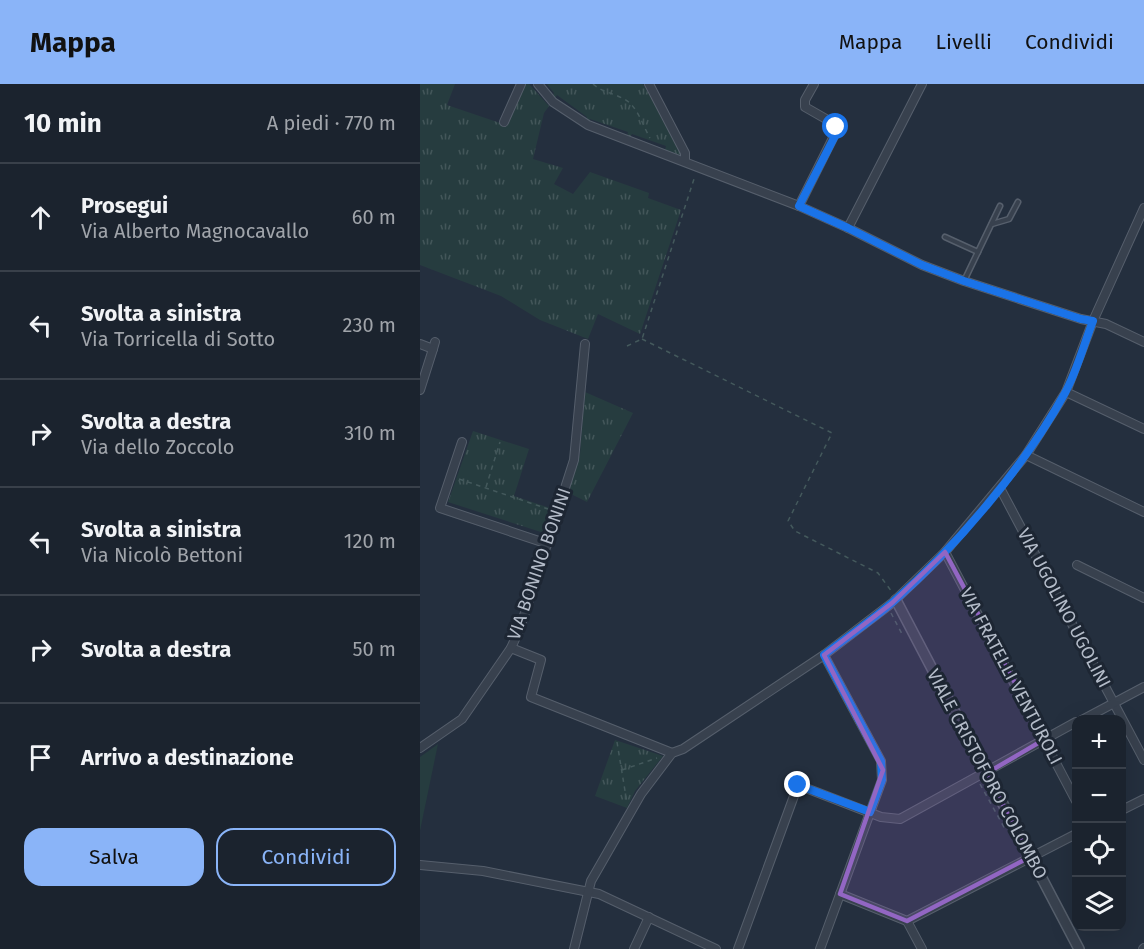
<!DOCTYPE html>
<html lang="it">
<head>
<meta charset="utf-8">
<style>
	body { margin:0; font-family:"Fira Sans",sans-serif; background:#282f3a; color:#f1f3f6 }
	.controls { position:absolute; right:18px; bottom:18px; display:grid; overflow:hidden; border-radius:12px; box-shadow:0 6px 24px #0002 }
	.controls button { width:54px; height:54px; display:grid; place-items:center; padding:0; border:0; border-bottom:2px solid #39404a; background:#1b232e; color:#f1f3f6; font:30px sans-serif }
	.stop { position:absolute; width:18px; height:18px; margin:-14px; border:4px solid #1a73e8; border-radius:50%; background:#fff }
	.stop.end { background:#1a73e8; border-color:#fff; box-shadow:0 2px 6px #0008 }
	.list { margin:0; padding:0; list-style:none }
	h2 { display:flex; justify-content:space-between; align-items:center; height:78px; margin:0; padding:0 24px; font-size:26px }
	h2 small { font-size:20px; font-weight:400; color:#a0a4aa }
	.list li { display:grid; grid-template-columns:39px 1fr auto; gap:18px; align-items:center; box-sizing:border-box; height:108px; padding:0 24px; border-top:2px solid #39404a }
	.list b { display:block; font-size:22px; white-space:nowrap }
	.list p { margin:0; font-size:20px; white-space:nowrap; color:#a0a4aa }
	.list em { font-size:20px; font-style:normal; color:#a0a4aa }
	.actions { display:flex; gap:12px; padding:18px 24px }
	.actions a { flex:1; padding:14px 0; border:2px solid #8ab4f8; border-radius:18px; text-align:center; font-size:21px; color:#8ab4f8 }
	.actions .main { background:#8ab4f8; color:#111 }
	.icon { flex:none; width:33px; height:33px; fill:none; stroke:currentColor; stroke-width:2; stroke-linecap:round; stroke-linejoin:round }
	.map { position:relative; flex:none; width:724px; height:865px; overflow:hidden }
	header { display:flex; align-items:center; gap:36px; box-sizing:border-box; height:84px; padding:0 30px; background:#8ab4f8; color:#111 }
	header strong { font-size:28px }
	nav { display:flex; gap:33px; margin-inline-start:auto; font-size:21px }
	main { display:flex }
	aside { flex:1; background:#1b232e }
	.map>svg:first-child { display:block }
	.grass { fill:url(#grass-tufts) }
	.garden { fill:#263c3f }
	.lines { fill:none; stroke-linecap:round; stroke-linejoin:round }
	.service-casing { stroke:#565f6c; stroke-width:7 }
	.minor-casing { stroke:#565f6c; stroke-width:10 }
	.tertiary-casing { stroke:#565f6c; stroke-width:12 }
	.path { stroke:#44595c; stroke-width:1.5; stroke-dasharray:4.5 4.5; stroke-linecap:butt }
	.service { stroke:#38414e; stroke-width:4 }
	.minor { stroke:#38414e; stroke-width:8 }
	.tertiary { stroke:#38414e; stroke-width:9 }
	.route { stroke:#1a73e8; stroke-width:8 }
	.marked { fill:#9266c3; fill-opacity:0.2; stroke:#9266c3; stroke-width:4.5; stroke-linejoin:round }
	.labels { text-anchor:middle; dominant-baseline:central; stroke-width:6; stroke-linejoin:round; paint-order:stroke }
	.street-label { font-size:18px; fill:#b4bcc9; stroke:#1d2633 }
</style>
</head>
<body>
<header>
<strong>Mappa</strong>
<nav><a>Mappa</a><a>Livelli</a><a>Condividi</a></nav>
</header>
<main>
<aside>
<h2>10 min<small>A piedi · 770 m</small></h2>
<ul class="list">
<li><svg class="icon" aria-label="ahead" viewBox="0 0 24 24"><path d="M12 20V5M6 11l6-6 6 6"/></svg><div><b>Prosegui</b><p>Via Alberto Magnocavallo</p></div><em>60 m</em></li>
<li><svg class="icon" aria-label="left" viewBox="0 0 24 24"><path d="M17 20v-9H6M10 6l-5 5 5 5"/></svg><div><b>Svolta a sinistra</b><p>Via Torricella di Sotto</p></div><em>230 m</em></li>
<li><svg class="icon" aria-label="right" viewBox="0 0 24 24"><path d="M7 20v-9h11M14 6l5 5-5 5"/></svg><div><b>Svolta a destra</b><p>Via dello Zoccolo</p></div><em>310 m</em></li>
<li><svg class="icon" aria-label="left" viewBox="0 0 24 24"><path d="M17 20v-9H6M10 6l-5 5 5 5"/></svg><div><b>Svolta a sinistra</b><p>Via Nicolò Bettoni</p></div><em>120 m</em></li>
<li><svg class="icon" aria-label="right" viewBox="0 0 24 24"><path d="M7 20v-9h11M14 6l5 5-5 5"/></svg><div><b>Svolta a destra</b></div><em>50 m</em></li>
<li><svg class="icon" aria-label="arrive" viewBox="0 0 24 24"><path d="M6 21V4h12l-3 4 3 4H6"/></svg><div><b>Arrivo a destinazione</b></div></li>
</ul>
<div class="actions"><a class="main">Salva</a><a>Condividi</a></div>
</aside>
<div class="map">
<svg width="724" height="865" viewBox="0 0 724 865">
	<defs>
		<pattern id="grass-tufts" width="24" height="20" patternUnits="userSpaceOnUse" patternTransform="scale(1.5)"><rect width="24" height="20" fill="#263c3f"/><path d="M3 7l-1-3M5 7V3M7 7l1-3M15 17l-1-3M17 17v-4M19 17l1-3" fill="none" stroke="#435659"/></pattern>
	</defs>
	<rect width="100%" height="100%" fill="#242f3e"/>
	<!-- grass -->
	<g class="grass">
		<path d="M 0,0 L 35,0 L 27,21 L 86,41 L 105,0 L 109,0 L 129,22 L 124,29 L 113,75 L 143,84 L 134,100 L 153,110 L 170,88 L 229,109 L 228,114 L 261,126 L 220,250 L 178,230 L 168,255 L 120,236 L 81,212 L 0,181 Z"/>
		<path d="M 127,0 L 223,0 L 261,67 L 260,71 L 245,66 L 246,62 L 212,50 L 210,53 L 207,52 L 208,48 L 170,35 L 169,37 L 165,36 L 167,33 L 137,11 L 135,14 L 132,12 L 134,9 Z"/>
		<path d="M 165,308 L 213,329 L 167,418 L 147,408 L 160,370 Z"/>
		<path d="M 53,347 L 109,365 L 94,412 L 133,425 L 124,449 L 28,418 Z"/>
		<path d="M 195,656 L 243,672 L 215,707 L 207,724 L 175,712 Z"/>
	</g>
	<!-- garden -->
	<path class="garden" d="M 18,660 L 0,747 L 0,673 Z"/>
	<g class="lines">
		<!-- service casing -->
		<g class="service-casing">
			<g id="service">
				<path d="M 572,140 L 589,135 L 598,118"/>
				<path d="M 525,153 L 558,168"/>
				<path d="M 544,197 L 580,122"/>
			</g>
		</g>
		<!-- minor casing -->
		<g class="minor-casing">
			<g id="minor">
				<path d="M 118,0 L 133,18 L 168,41 L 379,122 L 428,144 L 502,181 L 544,197 L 661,235 L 686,240 L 724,258"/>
				<path d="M 229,0 L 265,69 L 265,77"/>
				<path d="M 84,38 L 101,0"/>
				<path d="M 379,122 L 417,46 L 413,39 L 385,23 L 385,16 L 394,0"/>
				<path d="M 428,144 L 502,0"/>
				<path d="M 0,260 L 13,265 L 15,258"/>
				<path d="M 0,306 L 13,265"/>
				<path d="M 646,308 L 724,345"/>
				<path d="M 42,358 L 20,424 L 128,460"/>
				<path d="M 606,371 L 724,428"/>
				<path d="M 580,404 L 724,676"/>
				<path d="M 525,468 L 656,717"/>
				<path d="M 657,481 L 724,514"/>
				<path d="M 91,564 L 121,576 L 111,613 L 252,669"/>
				<path d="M 662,636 L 724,603"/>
				<path d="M 0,664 L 42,635 L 91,564 L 100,544 L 154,376 L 165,260"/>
				<path d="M 702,726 L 724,715"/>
				<path d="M 0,781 L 63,787 L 179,810 L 296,865"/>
				<path d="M 420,810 L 487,837 L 656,750"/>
				<path d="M 487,837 L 502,865"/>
				<path d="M 154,865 L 171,797 L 221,710 L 252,669 L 263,665 L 404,571 L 472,519 L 525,468 L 606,371 L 646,308 L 673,237 L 724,124"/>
				<path d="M 214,865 L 229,833"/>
				<path d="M 318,865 L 378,701 L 461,733 L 480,735 L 656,638"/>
				<path d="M 400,865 L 462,696 L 461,677 L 404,571"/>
				<path d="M 723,865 L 724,864"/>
			</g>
		</g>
		<!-- tertiary casing -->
		<g class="tertiary-casing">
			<path id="tertiary" d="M 476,516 L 659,865"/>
		</g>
		<!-- path -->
		<g class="path">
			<path d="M 173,0 C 182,8 193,9 204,15 C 217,21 223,42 230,54"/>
			<path d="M 222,255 L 412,349 L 368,437 L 375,447 L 458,489 L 472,508"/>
			<path d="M 207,262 L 222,255 L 275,92"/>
			<path d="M 39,395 L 128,425"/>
			<path d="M 66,403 L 80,358"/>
			<path d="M 471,529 L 483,552"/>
			<path d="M 197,658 L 207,719"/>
			<path d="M 202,686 L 237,674"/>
			<path d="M 560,700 L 585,745"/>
		</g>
		<!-- service -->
		<use href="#service" class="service"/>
		<!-- minor -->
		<use href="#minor" class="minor"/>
		<!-- tertiary -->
		<use href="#tertiary" class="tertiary"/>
	</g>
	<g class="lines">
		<!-- route -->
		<path class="route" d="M 378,701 L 450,728 L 462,696 L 461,677 L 404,571 C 427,553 451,537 473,518 C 536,463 604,383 645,309 C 657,287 664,260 673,237 L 661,235 L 544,197 L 502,181 L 428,144 L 379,122 L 416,50 L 416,43"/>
	</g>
	<!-- marked area -->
	<path class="marked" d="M 525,468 L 625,655 L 567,689 L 610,773 L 487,837 L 420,810 L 463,686 L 404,571 L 472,519 Z"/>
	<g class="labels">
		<!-- street labels -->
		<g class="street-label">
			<text transform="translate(119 480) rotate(-71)">VIA BONINO BONINI</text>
			<text transform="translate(644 524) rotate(62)">VIA UGOLINO UGOLINI</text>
			<text transform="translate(591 592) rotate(62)">VIA FRATELLI VENTUROLI</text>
			<text transform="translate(567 690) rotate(62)">VIALE CRISTOFORO COLOMBO</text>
		</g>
	</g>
</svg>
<div class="controls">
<button>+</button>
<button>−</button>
<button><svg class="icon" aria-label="locate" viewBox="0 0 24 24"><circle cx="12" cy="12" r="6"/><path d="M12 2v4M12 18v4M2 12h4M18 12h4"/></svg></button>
<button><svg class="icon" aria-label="layers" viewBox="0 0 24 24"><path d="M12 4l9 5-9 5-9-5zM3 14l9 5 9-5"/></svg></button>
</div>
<div class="stop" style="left:416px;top:43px"></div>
<div class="stop end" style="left:378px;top:701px"></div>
</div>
</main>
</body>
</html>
